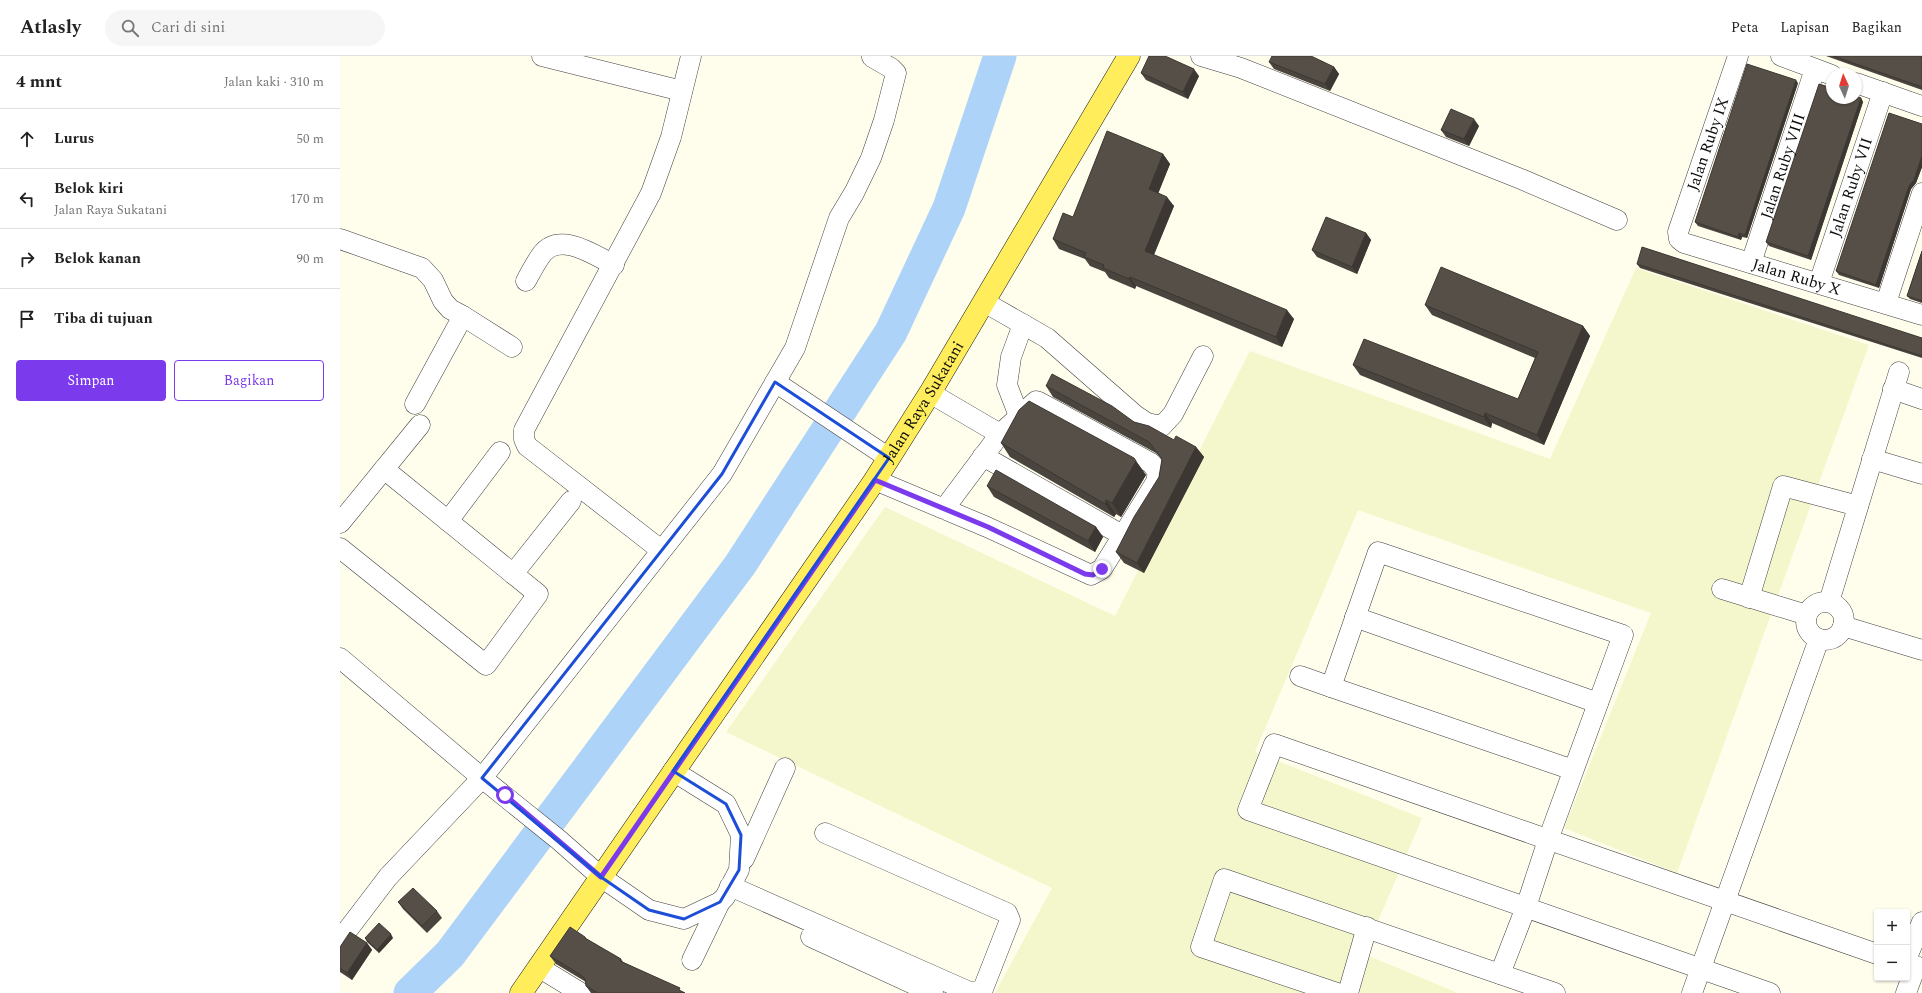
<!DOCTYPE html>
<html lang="id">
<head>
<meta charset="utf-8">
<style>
	body { margin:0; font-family:Spectral,serif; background:#f6f6f6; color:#222 }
	.controls { position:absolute; right:12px; bottom:12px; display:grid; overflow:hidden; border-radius:4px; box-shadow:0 1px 3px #0004 }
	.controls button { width:36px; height:36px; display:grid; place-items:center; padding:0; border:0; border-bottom:1px solid #e0e0e0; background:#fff; color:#222; font:20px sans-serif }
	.compass { position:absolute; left:1486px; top:12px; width:36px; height:36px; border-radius:50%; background:#fff; box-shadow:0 1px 3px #0004; rotate:356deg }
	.stop { position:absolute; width:12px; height:12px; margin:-9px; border:3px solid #7c3aed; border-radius:50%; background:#fff }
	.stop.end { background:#7c3aed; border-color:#fff; box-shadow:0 1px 4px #0008 }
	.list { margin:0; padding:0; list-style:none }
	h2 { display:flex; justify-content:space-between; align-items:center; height:52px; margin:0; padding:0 16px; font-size:17px }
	h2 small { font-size:13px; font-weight:400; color:#767676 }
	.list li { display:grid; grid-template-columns:26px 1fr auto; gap:12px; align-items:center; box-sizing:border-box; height:60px; padding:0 16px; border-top:1px solid #e0e0e0 }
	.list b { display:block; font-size:15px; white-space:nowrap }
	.list p { margin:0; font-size:13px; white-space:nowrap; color:#767676 }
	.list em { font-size:13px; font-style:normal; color:#767676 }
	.actions { display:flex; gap:8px; padding:12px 16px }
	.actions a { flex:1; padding:9px 0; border:1px solid #7c3aed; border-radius:4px; text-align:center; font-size:14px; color:#7c3aed }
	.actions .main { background:#7c3aed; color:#fff }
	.icon { flex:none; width:22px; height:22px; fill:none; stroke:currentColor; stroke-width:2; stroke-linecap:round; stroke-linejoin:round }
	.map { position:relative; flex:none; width:1582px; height:937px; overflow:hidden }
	header { display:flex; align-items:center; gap:24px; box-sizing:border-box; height:56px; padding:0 20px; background:#fff; border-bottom:1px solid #e0e0e0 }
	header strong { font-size:19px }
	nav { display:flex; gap:22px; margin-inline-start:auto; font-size:14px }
	.search { width:280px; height:36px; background:#f6f6f6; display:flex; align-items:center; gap:10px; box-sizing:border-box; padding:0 14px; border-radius:22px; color:#767676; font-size:15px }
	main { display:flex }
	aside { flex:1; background:#fff }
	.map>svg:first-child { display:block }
	.farmland { fill:#f4f6cb }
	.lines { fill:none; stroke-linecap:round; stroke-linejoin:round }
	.river { stroke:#aed3f9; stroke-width:33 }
	.minor-casing { stroke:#3f3f3f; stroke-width:21 }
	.major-casing { stroke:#1d1d1d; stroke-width:23 }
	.minor { stroke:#fff; stroke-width:20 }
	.major { stroke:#ffed5c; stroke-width:22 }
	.wall { fill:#4a443e }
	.shaded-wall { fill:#3c3732 }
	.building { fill:#564f48; stroke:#3c3732 }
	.route { stroke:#7c3aed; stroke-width:5 }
	.marked { fill:none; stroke:#1d4ed8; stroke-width:3; stroke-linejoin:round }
	.labels { text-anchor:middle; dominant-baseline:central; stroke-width:4; stroke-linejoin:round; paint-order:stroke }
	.street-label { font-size:16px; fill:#0c0c0c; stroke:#fff }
</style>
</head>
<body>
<header>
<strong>Atlasly</strong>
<div class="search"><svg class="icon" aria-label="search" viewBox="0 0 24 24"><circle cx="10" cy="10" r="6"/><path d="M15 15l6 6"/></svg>Cari di sini</div>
<nav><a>Peta</a><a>Lapisan</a><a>Bagikan</a></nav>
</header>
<main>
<aside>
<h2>4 mnt<small>Jalan kaki · 310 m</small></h2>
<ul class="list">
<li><svg class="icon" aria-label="ahead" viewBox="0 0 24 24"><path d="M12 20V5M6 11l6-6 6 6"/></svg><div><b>Lurus</b></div><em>50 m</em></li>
<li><svg class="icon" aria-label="left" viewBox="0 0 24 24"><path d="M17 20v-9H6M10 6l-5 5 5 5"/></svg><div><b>Belok kiri</b><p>Jalan Raya Sukatani</p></div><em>170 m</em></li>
<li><svg class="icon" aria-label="right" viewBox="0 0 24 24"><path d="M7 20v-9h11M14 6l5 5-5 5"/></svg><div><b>Belok kanan</b></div><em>90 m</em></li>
<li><svg class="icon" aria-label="arrive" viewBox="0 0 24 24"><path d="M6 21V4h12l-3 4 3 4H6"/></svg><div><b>Tiba di tujuan</b></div></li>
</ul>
<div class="actions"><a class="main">Simpan</a><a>Bagikan</a></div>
</aside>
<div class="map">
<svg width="1582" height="937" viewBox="0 0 1582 937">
	<rect width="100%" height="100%" fill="#fffeec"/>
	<!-- farmland -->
	<path class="farmland" d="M 1296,212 L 1529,289 L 1337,817 L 1224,772 L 1311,557 L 1018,454 L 915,696 L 1082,762 L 1024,898 L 1118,937 L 655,937 L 712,832 L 386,676 L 545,451 L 775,560 L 910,295 L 1210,403 Z"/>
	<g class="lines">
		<!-- river -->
		<path class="river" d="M 70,937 L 110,898 L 400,509 L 551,276 L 609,152 L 660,0"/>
		<!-- minor casing -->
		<g class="minor-casing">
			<g id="minor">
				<path d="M 202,0 L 342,35"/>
				<path d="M 861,0 L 901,12 L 1181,123 L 1277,164"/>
				<path id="s1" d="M 1398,0 L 1338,176 L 1339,183 L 1344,187 L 1582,259"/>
				<path d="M 1441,0 L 1492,19"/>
				<path d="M 1516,27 L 1582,50"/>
				<path d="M 0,183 L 82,212 L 93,224 L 103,245 L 110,253 L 123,260 L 75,348"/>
				<path id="s2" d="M 1411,207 L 1475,13"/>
				<path d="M 186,225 C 191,216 196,206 202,198 C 220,175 254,199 274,209"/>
				<path id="s3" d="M 1479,227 L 1543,36"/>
				<path d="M 644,246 L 707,282 L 795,359 L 807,367 L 822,370 L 833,358 L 863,300"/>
				<path d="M 1546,247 L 1582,137"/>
				<path d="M 123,260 L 172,291"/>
				<path d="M 435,326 L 549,402"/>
				<path d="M 1553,333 L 1582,343"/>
				<path d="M 590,337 L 660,378"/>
				<path d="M 679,360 L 667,329 L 671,301 L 683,268"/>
				<path d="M 643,400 L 782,479"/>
				<path d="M 1532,403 L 1582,418"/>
				<path d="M 535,424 L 647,471 L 751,519 L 762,513 L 816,426 L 818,416 L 811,407 L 699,346 L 696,345 L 660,378 L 604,453"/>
				<path d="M 108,465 L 160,396"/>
				<path d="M 0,467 L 80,369"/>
				<path d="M 0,492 L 146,609 L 198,538 L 44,413"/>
				<path d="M 321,494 L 187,390 L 184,383 L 184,374 L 311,137 L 331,81 L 351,0"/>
				<path d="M 173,518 L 231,445"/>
				<path d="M 1382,533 L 1467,559"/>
				<path d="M 1409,542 L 1443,430 L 1518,450"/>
				<circle cx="1485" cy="565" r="19"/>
				<path d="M 1489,546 L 1559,316"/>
				<path d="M 1015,561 L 1258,647"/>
				<path d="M 1503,570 L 1582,594"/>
				<path d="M 0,602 L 142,722 L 219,784 L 261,821 L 309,854 L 344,863 L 380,846 L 385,841 L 399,814 L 401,779 L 386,748 L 333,715"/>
				<path d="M 960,620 L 991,631"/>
				<path d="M 404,803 L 445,712"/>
				<path d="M 390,830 L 632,937 L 643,933 L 670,864 L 667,857 L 485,777"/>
				<path d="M 471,881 L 593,937"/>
				<path d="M 0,884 L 48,821 L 142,722 L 382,418 L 455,292 L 499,162 L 514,137 L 531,102 L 544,64 L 556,17 L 551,12 L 532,1"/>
				<path d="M 1567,901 L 1582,866"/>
				<path d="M 352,904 L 380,846"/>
				<path d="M 200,912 L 241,937"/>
				<path d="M 1160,918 L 1186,851 L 1208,784 L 1283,579 L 1038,496 L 991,631 L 1233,714"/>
				<path d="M 997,937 L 861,891 L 884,823 L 1215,937"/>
				<path d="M 1008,937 L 1027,871"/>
				<path d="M 1352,937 L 1479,583"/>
				<path d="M 1430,937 L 908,754 L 934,688 L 1537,898"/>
				<path d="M 1566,937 L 1576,910 L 1567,908"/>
			</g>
		</g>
		<!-- major casing -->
		<g class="major-casing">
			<g id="major">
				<path id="s4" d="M 181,937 L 535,424 L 590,337 L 789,0"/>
			</g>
		</g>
		<!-- minor -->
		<use href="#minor" class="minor"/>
		<!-- major -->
		<use href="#major" class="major"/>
	</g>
	<!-- wall -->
	<g class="wall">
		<path d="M 1486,0 L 1582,0 L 1582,34 Z"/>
		<path d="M 929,6 L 994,11 L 999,18 L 990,35 L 934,13 Z"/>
		<path d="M 801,17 L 859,20 L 848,43 L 806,24 Z"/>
		<path d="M 1458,27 L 1407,182 L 1402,181 L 1401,184 L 1358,170 L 1355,166 Z"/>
		<path d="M 1521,42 L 1523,46 L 1471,204 L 1429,190 L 1426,186 Z"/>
		<path d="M 1582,68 L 1582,111 L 1576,127 L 1571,133 L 1539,232 L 1499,219 L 1496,215 Z"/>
		<path d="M 1139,70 L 1129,90 L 1106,81 L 1101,74 Z"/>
		<path d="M 823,98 L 830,108 L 818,137 L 834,150 L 814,199 L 954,263 L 942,291 L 796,230 L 795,233 L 769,222 L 765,216 L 750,210 L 745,203 L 719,193 L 713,183 Z"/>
		<path d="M 1026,177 L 1031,184 L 1017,218 L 977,201 L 972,194 Z"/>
		<path d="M 1582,195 L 1582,247 L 1570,243 L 1567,240 Z"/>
		<path d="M 1297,208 L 1582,282 L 1582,302 L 1300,212 Z"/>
		<path d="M 1085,249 L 1243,270 L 1250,280 L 1204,389 L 1152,367 L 1151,372 L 1020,319 L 1013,309 L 1178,343 L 1195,302 L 1092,259 Z"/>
		<path d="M 706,330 L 794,366 L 834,384 L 856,391 L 864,401 L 804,517 L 784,507 L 776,496 L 819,421 L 822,403 L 816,397 L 713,341 Z"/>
		<path d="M 661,387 L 796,405 L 806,419 L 781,461 L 776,458 L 774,461 L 670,401 Z"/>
		<path d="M 647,430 L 756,471 L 763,481 L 755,496 L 654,441 Z"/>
		<path d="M 58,846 L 97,855 L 102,862 L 87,877 L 63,853 Z"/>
		<path d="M 245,881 L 247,884 L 281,903 L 283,906 L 345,937 L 251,937 L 246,930 L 246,926 L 216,908 L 210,900 Z"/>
		<path d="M 25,882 L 53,882 L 39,897 L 27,886 Z"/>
		<path d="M 27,887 L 32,894 L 12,924 L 0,916 L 0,891 Z"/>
	</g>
	<!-- shaded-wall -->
	<g class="shaded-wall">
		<path d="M 994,11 L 999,18 L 990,35 L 985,28 Z"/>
		<path d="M 854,13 L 859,20 L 848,43 L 843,36 Z"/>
		<path d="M 1456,24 L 1458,27 L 1407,182 L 1405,179 Z"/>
		<path d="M 1521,42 L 1523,46 L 1471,204 L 1468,200 Z"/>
		<path d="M 1134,63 L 1139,70 L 1129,90 L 1124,83 Z"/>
		<path d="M 823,98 L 830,108 L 816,143 L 809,133 Z"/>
		<path d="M 1582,100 L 1582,111 L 1576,127 L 1571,133 L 1539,232 L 1536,229 L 1569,130 Z"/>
		<path d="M 827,141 L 834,150 L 811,205 L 805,195 Z"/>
		<path d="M 1026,177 L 1031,184 L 1017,218 L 1012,211 Z"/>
		<path d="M 1399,177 L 1402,181 L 1401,184 L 1398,181 Z"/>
		<path d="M 790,221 L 796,230 L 795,233 L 789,223 Z"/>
		<path d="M 947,254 L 954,263 L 942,291 L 936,281 Z"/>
		<path d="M 1243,270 L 1250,280 L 1204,389 L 1197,379 Z"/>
		<path d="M 1145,357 L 1152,367 L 1151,372 L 1144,361 Z"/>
		<path d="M 856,391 L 864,401 L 804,517 L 797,507 Z"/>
		<path d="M 796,405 L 806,419 L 781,461 L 772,447 Z"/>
		<path d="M 766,444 L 776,458 L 774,461 L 765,448 Z"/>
		<path d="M 756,471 L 763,481 L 755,496 L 748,485 Z"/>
		<path d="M 51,878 L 53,882 L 39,897 L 37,894 Z"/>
		<path d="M 27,887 L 32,894 L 12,924 L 7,917 Z"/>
	</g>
	<!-- building -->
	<g class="building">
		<path d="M 809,0 L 825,0 L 854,13 L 843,36 L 801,17 Z"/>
		<path d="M 932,0 L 971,0 L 994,11 L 985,28 L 929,6 Z"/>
		<path d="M 1493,0 L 1582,0 L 1582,31 Z"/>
		<path d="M 1407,8 L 1456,24 L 1405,179 L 1399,177 L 1398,181 L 1355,166 Z"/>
		<path d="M 1479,28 L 1492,32 L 1492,42 L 1516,42 L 1516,40 L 1521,42 L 1468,200 L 1426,186 Z"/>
		<path d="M 1111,53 L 1134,63 L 1124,83 L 1101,74 Z"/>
		<path d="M 1549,57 L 1582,68 L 1582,100 L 1574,124 L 1569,130 L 1536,229 L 1496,215 Z"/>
		<path d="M 767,75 L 823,98 L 809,133 L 827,141 L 805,195 L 947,254 L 936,281 L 790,221 L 789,223 L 763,212 L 764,209 L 744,201 L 746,197 L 713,183 L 723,157 L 733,161 Z"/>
		<path d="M 986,161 L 1026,177 L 1012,211 L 972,194 Z"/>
		<path d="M 1302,191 L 1582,282 L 1582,300 L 1297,208 Z"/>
		<path d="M 1582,195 L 1582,245 L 1567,240 Z"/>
		<path d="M 1101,211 L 1243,270 L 1197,379 L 1145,357 L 1144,361 L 1013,309 L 1024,283 L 1178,343 L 1198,296 L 1085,249 Z"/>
		<path d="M 712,318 L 772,350 L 794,366 L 809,370 L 834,384 L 836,380 L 856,391 L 797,507 L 776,496 L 794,461 L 819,421 L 822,403 L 809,386 L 706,330 Z"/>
		<path d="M 689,345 L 794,402 L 796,405 L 772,447 L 766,444 L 765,448 L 661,387 L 679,354 Z"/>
		<path d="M 656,414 L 756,471 L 748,485 L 647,430 Z"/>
		<path d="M 73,832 L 97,855 L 82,870 L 58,846 Z"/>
		<path d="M 39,867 L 51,878 L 37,894 L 25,882 Z"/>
		<path d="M 230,871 L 245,881 L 245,882 L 281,903 L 280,905 L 340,932 L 339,934 L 345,937 L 258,937 L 246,930 L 245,923 L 241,919 L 210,900 Z"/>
		<path d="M 10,876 L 27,887 L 7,917 L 0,912 L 0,891 Z"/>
	</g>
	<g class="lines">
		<!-- route -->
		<path class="route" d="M 165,739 L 261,821 L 535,424 L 648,471 L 745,518 L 753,519 L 762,513"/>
	</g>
	<!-- marked area -->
	<path class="marked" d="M 435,326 L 549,402 L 333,715 L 386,748 L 401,779 L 399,814 L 380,846 L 344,863 L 309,854 L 261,821 L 142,722 L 382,418 Z"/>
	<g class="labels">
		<!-- street labels -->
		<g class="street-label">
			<text transform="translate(1368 88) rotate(-71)">Jalan Ruby IX</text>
			<text stroke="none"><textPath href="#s2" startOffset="102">Jalan Ruby VIII</textPath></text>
			<text stroke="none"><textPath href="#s3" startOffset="101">Jalan Ruby VII</textPath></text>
			<text stroke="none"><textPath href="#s1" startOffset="317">Jalan Ruby X</textPath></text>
			<text stroke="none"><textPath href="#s4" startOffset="715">Jalan Raya Sukatani</textPath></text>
		</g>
	</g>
</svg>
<div class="controls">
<button>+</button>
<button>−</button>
</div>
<svg class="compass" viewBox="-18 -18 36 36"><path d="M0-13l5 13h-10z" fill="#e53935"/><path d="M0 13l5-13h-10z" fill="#767676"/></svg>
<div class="stop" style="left:165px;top:739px"></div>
<div class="stop end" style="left:762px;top:513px"></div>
</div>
</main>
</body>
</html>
